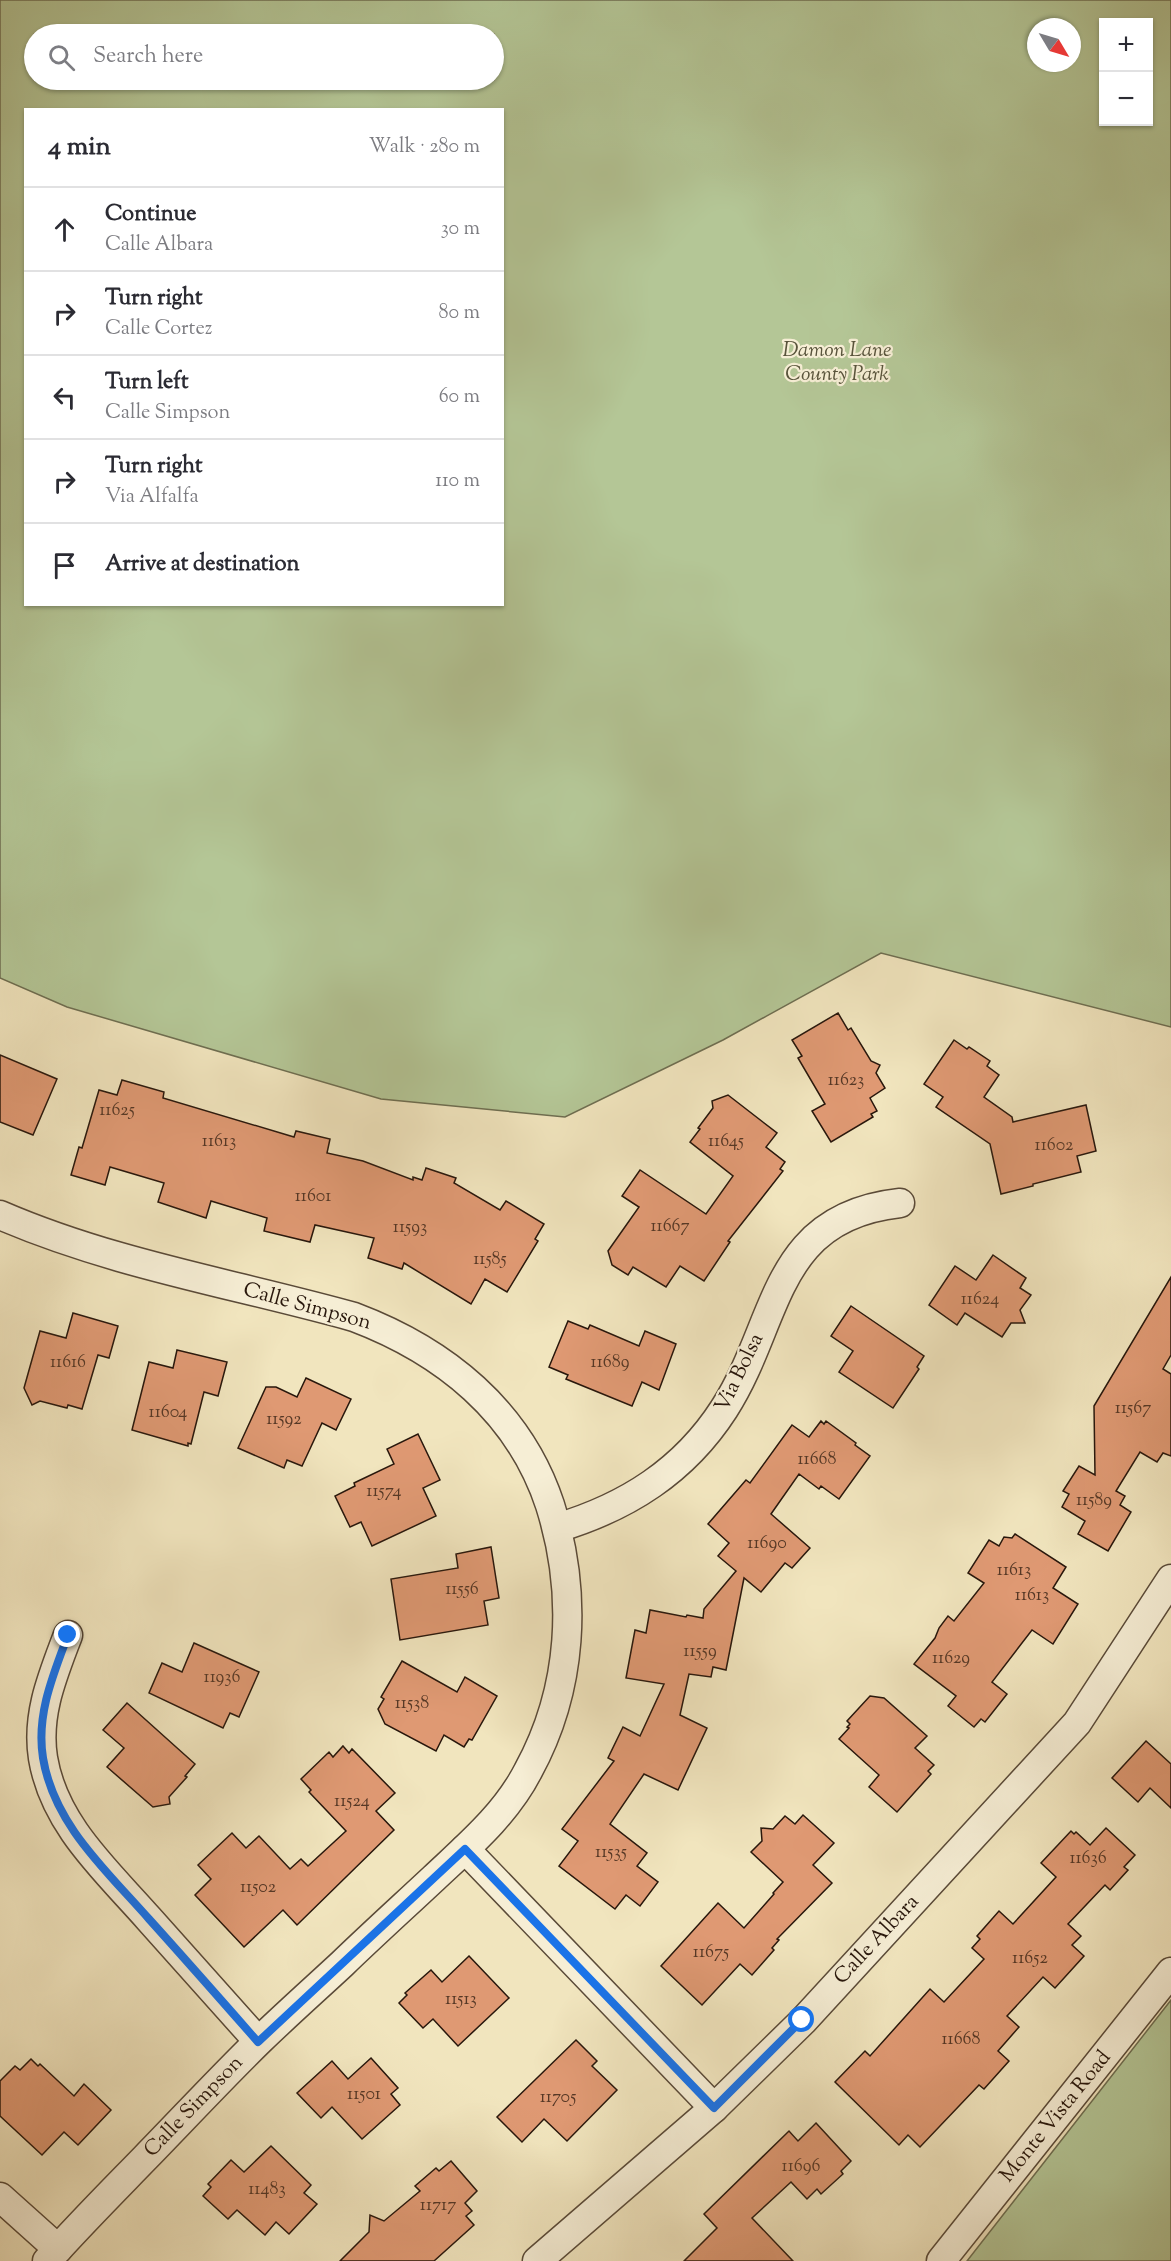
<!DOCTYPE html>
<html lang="en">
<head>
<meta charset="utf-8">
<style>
	body { margin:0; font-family:"Sorts Mill Goudy",serif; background:#f7f7f7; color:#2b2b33 }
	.controls { position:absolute; right:18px; top:18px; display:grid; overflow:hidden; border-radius:0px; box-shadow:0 2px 4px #0004 }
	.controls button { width:54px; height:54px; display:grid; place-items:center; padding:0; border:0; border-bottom:2px solid #e1e1e2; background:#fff; color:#2b2b33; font:30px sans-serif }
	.compass { position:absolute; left:1027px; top:18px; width:54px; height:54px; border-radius:50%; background:#fff; box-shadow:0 2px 4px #0004; rotate:128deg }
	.stop { position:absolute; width:18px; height:18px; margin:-14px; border:4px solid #1a73e8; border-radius:50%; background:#fff }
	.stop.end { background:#1a73e8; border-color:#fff; box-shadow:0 2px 6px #0008 }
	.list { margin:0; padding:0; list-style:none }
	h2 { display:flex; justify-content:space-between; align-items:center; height:78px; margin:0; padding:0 24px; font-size:26px }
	h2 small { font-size:20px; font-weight:400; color:#7c7c81 }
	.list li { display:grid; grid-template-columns:39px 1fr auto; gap:18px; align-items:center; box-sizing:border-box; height:84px; padding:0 24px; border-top:2px solid #e1e1e2 }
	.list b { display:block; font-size:22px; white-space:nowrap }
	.list p { margin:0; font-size:20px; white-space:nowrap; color:#7c7c81 }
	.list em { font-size:20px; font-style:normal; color:#7c7c81 }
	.icon { flex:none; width:33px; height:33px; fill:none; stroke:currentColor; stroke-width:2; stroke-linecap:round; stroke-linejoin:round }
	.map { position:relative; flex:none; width:1171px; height:2261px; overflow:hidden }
	.search { position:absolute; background:#fff; box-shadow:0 2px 4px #0004; left:24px; top:24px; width:480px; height:66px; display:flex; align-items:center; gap:15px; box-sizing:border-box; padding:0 21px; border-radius:33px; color:#7c7c81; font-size:22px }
	.panel { position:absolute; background:#fff; box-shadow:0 2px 4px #0004; left:24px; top:108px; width:480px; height:498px; border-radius:0px }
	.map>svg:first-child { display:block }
	.green { fill:#b4c696; stroke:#6e6e51; stroke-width:1.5; fill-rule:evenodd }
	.building { fill:#df9973; stroke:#28170c; stroke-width:1.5 }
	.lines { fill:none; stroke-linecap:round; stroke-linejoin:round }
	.street-casing { stroke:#5a4a38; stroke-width:31 }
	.street { stroke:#f6eed5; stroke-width:28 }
	.route { stroke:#1a73e8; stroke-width:8 }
	.labels { text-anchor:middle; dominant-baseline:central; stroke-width:4.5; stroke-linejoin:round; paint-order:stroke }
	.number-label { font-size:18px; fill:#563826 }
	.park-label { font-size:21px; font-style:italic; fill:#59543c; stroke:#f6eed5 }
	.street-label { font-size:21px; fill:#28170c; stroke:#f6eed5 }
</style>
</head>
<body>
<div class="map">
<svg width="1171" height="2261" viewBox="0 0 1171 2261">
	<rect width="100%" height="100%" fill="#f1e5be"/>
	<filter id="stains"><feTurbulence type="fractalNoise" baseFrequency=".00333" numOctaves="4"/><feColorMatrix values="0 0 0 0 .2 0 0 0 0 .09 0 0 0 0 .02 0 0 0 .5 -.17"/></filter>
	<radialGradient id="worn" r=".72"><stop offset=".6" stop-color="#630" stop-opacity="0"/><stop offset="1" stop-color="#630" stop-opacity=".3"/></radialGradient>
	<!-- green -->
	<g class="green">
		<path d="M 0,0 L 1171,0 L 1171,1027 L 881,953 L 723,1040 L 565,1117 L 381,1099 L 67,1007 L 0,978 ZM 1104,22 L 1148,22 L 1148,122 L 1104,122 ZM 1036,27 L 1072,27 L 1072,63 L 1036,63 ZM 34,34 L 494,34 L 494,80 L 34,80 ZM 26,110 L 502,110 L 502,604 L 26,604 Z"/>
		<path d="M 1171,2000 L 1171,2261 L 967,2261 Z"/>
	</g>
	<!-- building -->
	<g class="building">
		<path d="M 838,1013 L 848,1030 L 851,1028 L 871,1061 L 880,1065 L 876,1073 L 885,1088 L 870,1098 L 877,1111 L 871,1114 L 873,1117 L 831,1142 L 812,1111 L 825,1104 L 798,1058 L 802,1056 L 792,1040 Z"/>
		<path d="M 954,1040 L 967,1049 L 969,1047 L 990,1061 L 987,1066 L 999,1075 L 984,1097 L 1012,1117 L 1013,1122 L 1086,1105 L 1096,1151 L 1077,1156 L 1081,1172 L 1033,1184 L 1033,1186 L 1001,1194 L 990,1144 L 936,1107 L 943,1097 L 924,1084 Z"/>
		<path d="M 0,1055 L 57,1079 L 33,1135 L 0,1122 Z"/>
		<path d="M 122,1080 L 164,1092 L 163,1098 L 294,1137 L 296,1131 L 330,1139 L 327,1153 L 363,1161 L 413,1180 L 413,1177 L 422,1180 L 426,1168 L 456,1178 L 454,1183 L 500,1210 L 506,1201 L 544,1224 L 535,1239 L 538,1241 L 507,1292 L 485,1279 L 471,1304 L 404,1263 L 402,1269 L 368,1258 L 374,1238 L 315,1225 L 310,1242 L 264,1231 L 267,1218 L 211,1201 L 206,1218 L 158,1202 L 164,1183 L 110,1167 L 105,1185 L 71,1175 L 79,1147 L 82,1148 L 99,1090 L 117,1095 Z"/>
		<path d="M 728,1095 L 777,1133 L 766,1147 L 785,1162 L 780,1169 L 783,1171 L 728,1241 L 730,1242 L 704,1281 L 680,1266 L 666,1287 L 633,1267 L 628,1275 L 612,1265 L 608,1251 L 639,1207 L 622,1196 L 640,1170 L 706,1214 L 733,1176 L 690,1142 L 700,1129 L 698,1128 L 713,1108 L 712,1101 Z"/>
		<path d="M 993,1255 L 1026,1278 L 1020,1288 L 1031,1295 L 1020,1310 L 1025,1323 L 1011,1323 L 1002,1337 L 965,1313 L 957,1325 L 929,1305 L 955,1266 L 976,1280 Z"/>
		<path d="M 1171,1277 L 1171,1355 L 1163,1369 L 1171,1374 L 1171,1456 L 1163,1453 L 1157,1462 L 1140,1452 L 1116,1491 L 1125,1496 L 1120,1505 L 1131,1512 L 1108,1551 L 1078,1534 L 1085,1521 L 1062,1507 L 1069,1494 L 1063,1491 L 1079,1466 L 1095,1475 L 1094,1406 Z"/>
		<path d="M 851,1306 L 924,1356 L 917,1367 L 919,1369 L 893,1408 L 839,1372 L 853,1351 L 831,1336 Z"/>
		<path d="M 73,1313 L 118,1326 L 109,1358 L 98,1355 L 82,1409 L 68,1405 L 67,1408 L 40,1401 L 32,1405 L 24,1388 L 40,1331 L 66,1338 Z"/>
		<path d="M 568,1321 L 588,1329 L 590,1325 L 639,1346 L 645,1331 L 676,1344 L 659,1390 L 642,1382 L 632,1406 L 566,1379 L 568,1375 L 549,1367 Z"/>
		<path d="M 177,1350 L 227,1362 L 218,1396 L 204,1392 L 191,1444 L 188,1443 L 188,1446 L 132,1430 L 149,1362 L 173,1368 Z"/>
		<path d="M 306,1378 L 351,1399 L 336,1430 L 322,1423 L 302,1466 L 287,1460 L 284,1468 L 238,1448 L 266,1387 L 276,1387 L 297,1397 Z"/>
		<path d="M 821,1421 L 824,1424 L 826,1421 L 856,1443 L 855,1445 L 870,1456 L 839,1499 L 821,1486 L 819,1489 L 799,1474 L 771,1514 L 810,1548 L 792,1568 L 785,1563 L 761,1592 L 744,1578 L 726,1670 L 713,1667 L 711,1677 L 689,1674 L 680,1715 L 707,1728 L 678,1790 L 644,1774 L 610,1824 L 647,1853 L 637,1866 L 658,1882 L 640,1906 L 626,1895 L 615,1909 L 559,1866 L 578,1841 L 562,1829 L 614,1761 L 608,1758 L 623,1727 L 640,1736 L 664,1684 L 626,1678 L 635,1630 L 646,1633 L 650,1610 L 686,1617 L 687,1615 L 703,1618 L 704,1609 L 736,1571 L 718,1556 L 729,1543 L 708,1524 L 746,1480 L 750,1483 L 792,1425 L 809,1437 Z"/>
		<path d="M 418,1434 L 440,1480 L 423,1488 L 436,1516 L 372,1546 L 361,1522 L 350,1527 L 335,1496 L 355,1486 L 354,1483 L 394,1464 L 387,1449 Z"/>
		<path d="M 1015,1534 L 1066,1567 L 1053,1588 L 1078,1604 L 1053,1644 L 1032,1630 L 992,1682 L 1007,1694 L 985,1722 L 981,1719 L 974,1727 L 948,1706 L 956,1696 L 914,1664 L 935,1638 L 939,1628 L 948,1616 L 954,1621 L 984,1583 L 968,1573 L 989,1540 L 999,1546 L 1004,1537 L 1012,1538 Z"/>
		<path d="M 491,1547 L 499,1598 L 484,1601 L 488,1625 L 400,1640 L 391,1579 L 458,1568 L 456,1554 Z"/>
		<path d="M 194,1643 L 259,1672 L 239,1717 L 230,1713 L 223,1728 L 149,1693 L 162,1663 L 182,1672 Z"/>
		<path d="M 402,1661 L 457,1692 L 465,1677 L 497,1696 L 472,1740 L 469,1739 L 464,1747 L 444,1735 L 436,1751 L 385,1724 L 378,1709 L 384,1699 L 381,1697 Z"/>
		<path d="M 870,1696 L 884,1698 L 927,1736 L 915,1748 L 934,1765 L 928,1771 L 931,1774 L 897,1812 L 869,1787 L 879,1775 L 839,1739 L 849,1728 L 847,1727 L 850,1724 L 847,1721 Z"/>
		<path d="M 127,1703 L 195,1764 L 185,1776 L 187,1777 L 169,1797 L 170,1804 L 153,1807 L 107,1767 L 124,1748 L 103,1730 Z"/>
		<path d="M 1146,1741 L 1171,1764 L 1171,1808 L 1150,1788 L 1138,1802 L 1112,1778 Z"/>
		<path d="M 343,1746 L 349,1753 L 352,1749 L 395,1793 L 376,1811 L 394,1830 L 297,1925 L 283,1910 L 244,1947 L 195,1895 L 211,1879 L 198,1865 L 232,1833 L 246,1848 L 259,1836 L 290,1869 L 301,1859 L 308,1866 L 346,1831 L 309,1792 L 311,1790 L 301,1779 L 329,1752 L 333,1757 Z"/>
		<path d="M 803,1815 L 834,1843 L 813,1865 L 832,1883 L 777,1939 L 779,1940 L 772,1948 L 774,1950 L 752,1975 L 740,1964 L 702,2005 L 661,1966 L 718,1903 L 744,1928 L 774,1894 L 773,1893 L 783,1882 L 751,1852 L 762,1841 L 761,1828 L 773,1829 L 785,1816 L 795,1824 Z"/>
		<path d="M 1106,1828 L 1135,1855 L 1124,1867 L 1128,1870 L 1110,1890 L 1105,1885 L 1068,1924 L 1081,1936 L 1072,1945 L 1084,1956 L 1055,1988 L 1043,1977 L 1007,2016 L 1019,2027 L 998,2051 L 1009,2061 L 984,2089 L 979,2085 L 920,2147 L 908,2135 L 899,2145 L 835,2082 L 865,2051 L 870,2056 L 930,1989 L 944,2002 L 984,1959 L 972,1948 L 980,1939 L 977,1936 L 999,1911 L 1013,1924 L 1056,1877 L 1041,1863 L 1071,1831 L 1074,1834 L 1076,1832 L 1090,1845 Z"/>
		<path d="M 469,1956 L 509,1998 L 458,2046 L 433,2019 L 423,2028 L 399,2003 L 407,1995 L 405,1993 L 431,1970 L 442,1982 Z"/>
		<path d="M 576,2040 L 597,2061 L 592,2066 L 617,2090 L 567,2141 L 544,2119 L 522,2142 L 497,2117 Z"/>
		<path d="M 371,2058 L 398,2088 L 391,2094 L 400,2105 L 362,2139 L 332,2107 L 321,2118 L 297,2093 L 332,2061 L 348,2079 Z"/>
		<path d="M 31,2059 L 38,2066 L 40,2064 L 74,2096 L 84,2084 L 111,2110 L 78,2145 L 64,2132 L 42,2155 L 0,2116 L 0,2081 L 15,2066 L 20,2070 Z"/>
		<path d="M 816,2123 L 851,2161 L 841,2171 L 843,2174 L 821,2194 L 817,2189 L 807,2199 L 791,2182 L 752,2218 L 793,2261 L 684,2261 L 717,2228 L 704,2214 L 789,2131 L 798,2141 Z"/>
		<path d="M 271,2146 L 311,2185 L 304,2193 L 317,2204 L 289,2234 L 276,2222 L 265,2235 L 237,2210 L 228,2219 L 203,2196 L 211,2187 L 208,2184 L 231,2160 L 244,2172 Z"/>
		<path d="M 451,2161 L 477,2191 L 465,2203 L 472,2211 L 466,2216 L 474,2225 L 434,2261 L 340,2261 L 369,2232 L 370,2215 L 384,2221 L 420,2191 L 415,2186 L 436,2168 L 439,2171 Z"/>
	</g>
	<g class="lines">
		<!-- street casing -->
		<g class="street-casing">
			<g id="street">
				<path d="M 0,1215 C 113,1264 236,1284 354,1317 C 444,1351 519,1411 550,1505 C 578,1594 573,1689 528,1771 C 506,1814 468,1846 434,1878 C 403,1907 372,1935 342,1964 C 315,1989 287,2014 260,2040 C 221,2078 184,2118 146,2157 C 113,2191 79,2225 47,2261"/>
				<path d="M 557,1528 C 627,1507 684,1471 724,1409 C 780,1322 771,1217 900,1203"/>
				<path d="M 68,1635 C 53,1675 36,1714 43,1758 C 54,1825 107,1871 149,1919 C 186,1960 222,2001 258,2041"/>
				<path d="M 465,1849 L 714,2108"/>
				<path d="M 0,2197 L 58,2249"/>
				<path d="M 537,2261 L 714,2108 L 803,2021 L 1077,1723 L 1171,1579"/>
				<path d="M 941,2261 L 1171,1972"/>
			</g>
		</g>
		<!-- street -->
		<use href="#street" class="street"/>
	</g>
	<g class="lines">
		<!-- route -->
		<path class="route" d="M 68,1635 C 53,1675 36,1715 43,1758 C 54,1825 107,1871 149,1919 C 186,1960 222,2001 258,2042 L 465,1849 L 714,2108 L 802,2020"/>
	</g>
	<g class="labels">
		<!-- number labels -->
		<g class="number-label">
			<text x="846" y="1081">11623</text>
			<text x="117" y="1111">11625</text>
			<text x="219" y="1142">11613</text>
			<text x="726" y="1142">11645</text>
			<text x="1054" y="1146">11602</text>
			<text x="313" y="1197">11601</text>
			<text x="670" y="1227">11667</text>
			<text x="410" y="1228">11593</text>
			<text x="490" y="1260">11585</text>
			<text x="980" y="1300">11624</text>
			<text x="68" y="1363">11616</text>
			<text x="610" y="1363">11689</text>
			<text x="1133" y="1409">11567</text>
			<text x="168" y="1413">11604</text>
			<text x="284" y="1420">11592</text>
			<text x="817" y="1460">11668</text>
			<text x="384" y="1492">11574</text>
			<text x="1094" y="1501">11589</text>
			<text x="767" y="1544">11690</text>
			<text x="1014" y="1571">11613</text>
			<text x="462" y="1590">11556</text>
			<text x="1032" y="1596">11613</text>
			<text x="700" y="1652">11559</text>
			<text x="951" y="1659">11629</text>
			<text x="222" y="1678">11936</text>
			<text x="412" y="1704">11538</text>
			<text x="352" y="1802">11524</text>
			<text x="611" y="1853">11535</text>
			<text x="1088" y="1859">11636</text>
			<text x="258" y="1888">11502</text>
			<text x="711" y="1953">11675</text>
			<text x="1030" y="1959">11652</text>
			<text x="461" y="2000">11513</text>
			<text x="961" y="2040">11668</text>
			<text x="364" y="2095">11501</text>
			<text x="558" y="2098">11705</text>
			<text x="801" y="2167">11696</text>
			<text x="267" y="2190">11483</text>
			<text x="438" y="2206">11717</text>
		</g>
		<!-- park labels -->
		<g class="park-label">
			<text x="837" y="351">Damon Lane<tspan x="837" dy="24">County Park</tspan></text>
		</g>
		<!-- street labels -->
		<g class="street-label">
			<text transform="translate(307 1307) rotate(15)">Calle Simpson</text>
			<text transform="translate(740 1373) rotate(-64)">Via Bolsa</text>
			<text transform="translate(877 1940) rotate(-47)">Calle Albara</text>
			<text transform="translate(194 2107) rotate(-46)">Calle Simpson</text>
			<text transform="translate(1056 2117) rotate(-51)">Monte Vista Road</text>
		</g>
	</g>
	<rect width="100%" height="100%" filter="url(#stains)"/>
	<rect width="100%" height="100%" fill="url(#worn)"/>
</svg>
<div class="controls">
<button>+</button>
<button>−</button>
</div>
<svg class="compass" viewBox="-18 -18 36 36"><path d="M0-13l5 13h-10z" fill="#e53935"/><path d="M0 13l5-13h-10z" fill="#7c7c81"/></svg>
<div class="stop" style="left:802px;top:2020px"></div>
<div class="stop end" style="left:68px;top:1635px"></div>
<div class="search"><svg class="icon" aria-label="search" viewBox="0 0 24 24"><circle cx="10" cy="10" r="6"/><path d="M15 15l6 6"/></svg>Search here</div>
<section class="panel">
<h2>4 min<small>Walk · 280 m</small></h2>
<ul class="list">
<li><svg class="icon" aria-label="ahead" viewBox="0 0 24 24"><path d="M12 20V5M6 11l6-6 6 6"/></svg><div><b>Continue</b><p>Calle Albara</p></div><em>30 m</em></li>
<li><svg class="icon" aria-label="right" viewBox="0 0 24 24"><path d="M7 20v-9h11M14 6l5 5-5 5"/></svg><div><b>Turn right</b><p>Calle Cortez</p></div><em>80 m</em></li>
<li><svg class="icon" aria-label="left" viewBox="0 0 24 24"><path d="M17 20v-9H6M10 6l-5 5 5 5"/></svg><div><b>Turn left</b><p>Calle Simpson</p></div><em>60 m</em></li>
<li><svg class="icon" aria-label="right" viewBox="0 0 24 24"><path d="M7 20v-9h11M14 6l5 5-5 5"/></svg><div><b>Turn right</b><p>Via Alfalfa</p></div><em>110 m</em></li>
<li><svg class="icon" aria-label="arrive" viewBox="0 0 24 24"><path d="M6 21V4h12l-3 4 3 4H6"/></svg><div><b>Arrive at destination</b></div></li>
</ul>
</section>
</div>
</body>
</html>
